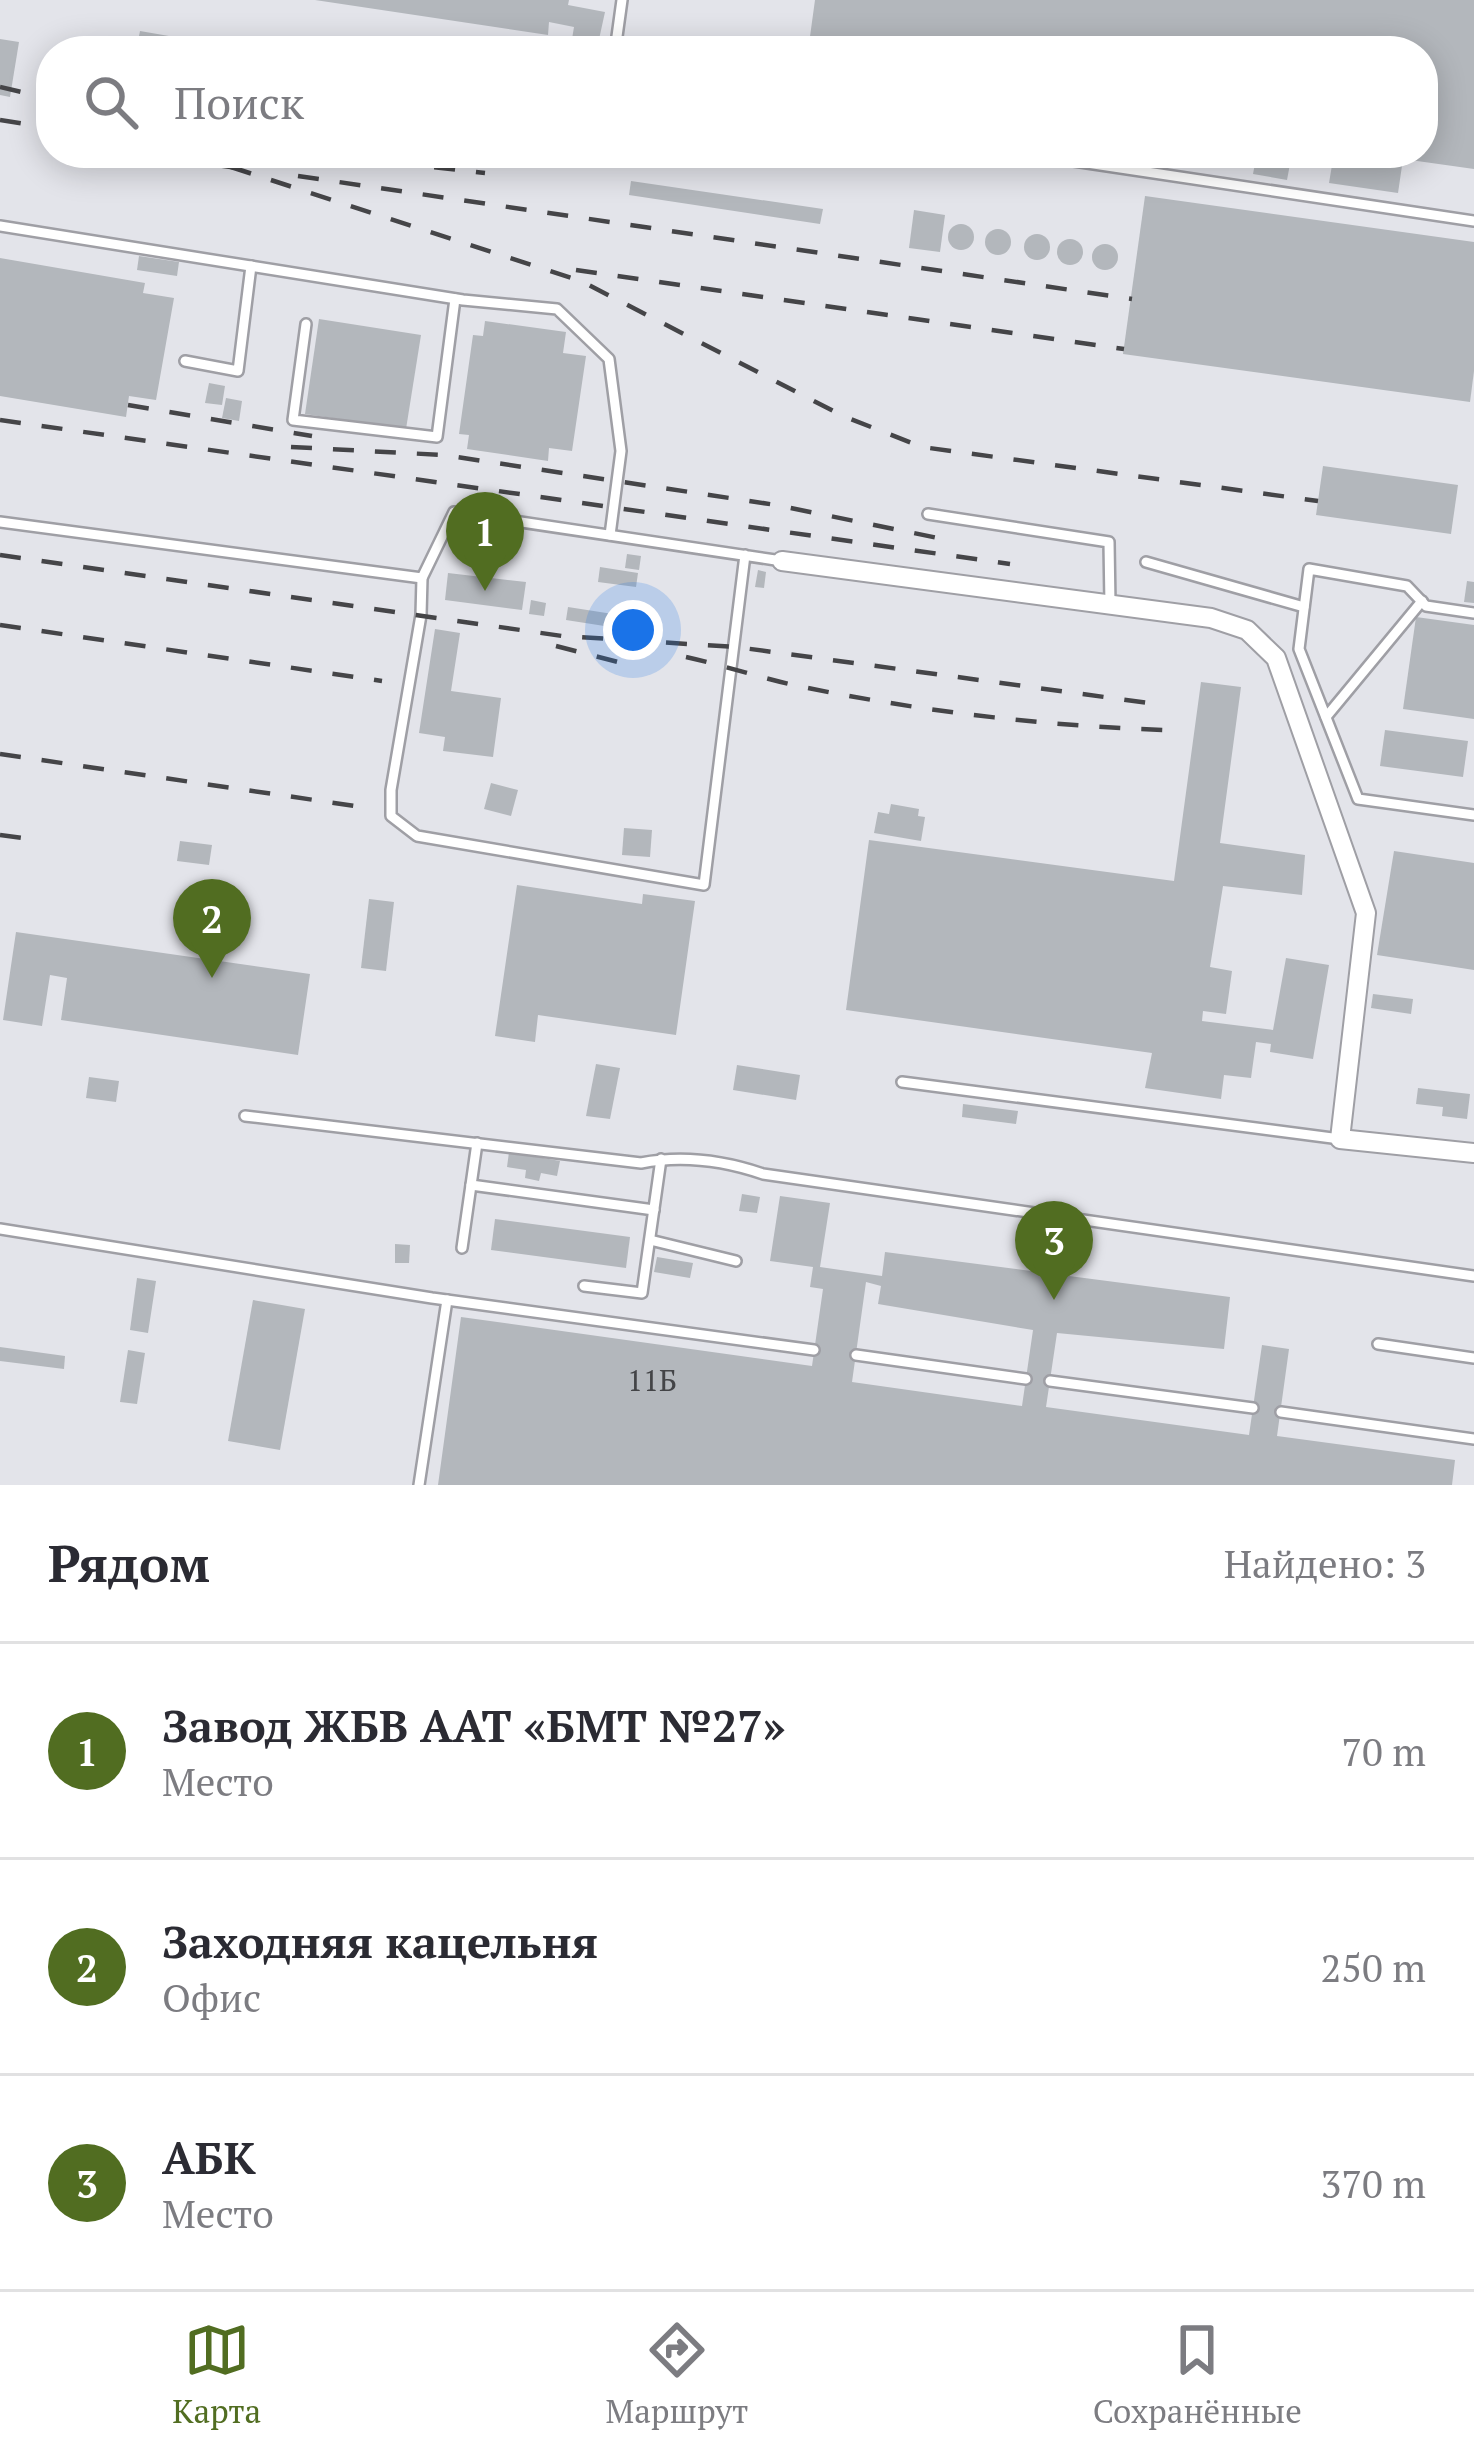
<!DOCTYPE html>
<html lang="ru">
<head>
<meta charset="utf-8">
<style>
	body { margin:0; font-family:"PT Serif",serif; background:#f7f7f7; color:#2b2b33 }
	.you { position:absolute; left:633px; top:630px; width:42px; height:42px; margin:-30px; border:9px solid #fff; border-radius:50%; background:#1a73e8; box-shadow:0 0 0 18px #1a73e833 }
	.badge { display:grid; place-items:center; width:78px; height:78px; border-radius:50%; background:#516d21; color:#fff; font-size:39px; font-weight:700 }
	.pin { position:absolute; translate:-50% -99px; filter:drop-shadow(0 3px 6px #0008) }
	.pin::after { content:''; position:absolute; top:63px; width:42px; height:36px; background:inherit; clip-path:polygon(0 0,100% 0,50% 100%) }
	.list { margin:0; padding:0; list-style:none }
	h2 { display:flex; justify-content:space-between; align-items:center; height:156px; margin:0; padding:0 48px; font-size:51px }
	h2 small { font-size:39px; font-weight:400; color:#7c7c81 }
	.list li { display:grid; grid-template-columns:78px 1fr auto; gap:36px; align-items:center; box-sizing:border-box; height:216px; padding:0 48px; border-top:3px solid #e1e1e2 }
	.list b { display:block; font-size:45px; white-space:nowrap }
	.list p { margin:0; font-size:39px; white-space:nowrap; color:#7c7c81 }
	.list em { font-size:39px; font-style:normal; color:#7c7c81 }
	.icon { flex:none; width:66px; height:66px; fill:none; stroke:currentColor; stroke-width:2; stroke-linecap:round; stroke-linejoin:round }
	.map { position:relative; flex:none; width:1474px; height:1485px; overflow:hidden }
	.search { position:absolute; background:#fff; box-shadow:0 6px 30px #0003; left:36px; right:36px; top:36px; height:132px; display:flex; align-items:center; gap:30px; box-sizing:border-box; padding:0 42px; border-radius:48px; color:#7c7c81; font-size:45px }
	.sheet { height:804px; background:#fff }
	nav { display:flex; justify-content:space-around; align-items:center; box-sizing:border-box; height:168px; border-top:3px solid #e1e1e2; background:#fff; font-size:33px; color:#7c7c81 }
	nav a { display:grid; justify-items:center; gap:6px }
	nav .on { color:#516d21 }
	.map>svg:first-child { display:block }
	.building { fill:#b3b7bc; fill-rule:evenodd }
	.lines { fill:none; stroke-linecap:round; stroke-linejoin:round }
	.service-casing { stroke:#9f9fa5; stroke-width:14 }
	.minor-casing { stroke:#9f9fa5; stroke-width:22 }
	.service { stroke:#fff; stroke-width:9 }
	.minor { stroke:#fff; stroke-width:18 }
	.rail { stroke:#454548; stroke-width:4.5; stroke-dasharray:21 21; stroke-linecap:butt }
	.labels { text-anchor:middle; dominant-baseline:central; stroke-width:9; stroke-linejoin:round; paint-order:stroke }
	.number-label { font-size:30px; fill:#434447 }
</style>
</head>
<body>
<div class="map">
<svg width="1474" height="1485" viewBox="0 0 1474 1485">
	<rect width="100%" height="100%" fill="#e3e4ea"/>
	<!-- building -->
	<g class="building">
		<path d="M 315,0 L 569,0 L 568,5 L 605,12 L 598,44 L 572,39 L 574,27 L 549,22 L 548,35 Z"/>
		<path d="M 815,0 L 1474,0 L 1474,169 L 1403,159 L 1398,193 L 1329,183 L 1334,153 L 1423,153 L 1423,51 L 808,51 Z"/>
		<path d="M 140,31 L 244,49 L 244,51 L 136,51 Z"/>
		<path d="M 0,39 L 19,42 L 10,97 L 0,95 Z"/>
		<path d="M 1290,153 L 1319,153 L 1317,161 L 1290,157 Z"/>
		<path d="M 1256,158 L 1290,164 L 1287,180 L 1253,174 Z"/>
		<path d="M 631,181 L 823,209 L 820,224 L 629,195 Z"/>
		<path d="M 1145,196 L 1474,242 L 1474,371 L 1470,402 L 1123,354 Z"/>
		<path d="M 914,210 L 945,215 L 940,252 L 909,248 Z"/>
		<circle cx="961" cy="237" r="13"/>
		<circle cx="998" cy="242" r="13"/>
		<circle cx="1037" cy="247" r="13"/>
		<circle cx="1070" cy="252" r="13"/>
		<circle cx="1105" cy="257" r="13"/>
		<path d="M 139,256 L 179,262 L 177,276 L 137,270 Z"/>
		<path d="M 0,258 L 145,283 L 143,293 L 174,298 L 156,400 L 129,396 L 126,417 L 0,396 Z"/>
		<path d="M 319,319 L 421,335 L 406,429 L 305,414 Z"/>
		<path d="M 485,321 L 566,332 L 563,353 L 586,356 L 572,451 L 549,448 L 548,461 L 467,449 L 469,435 L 459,434 L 473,335 L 483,336 Z"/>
		<path d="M 209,383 L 225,386 L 222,405 L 205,403 Z"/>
		<path d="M 226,398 L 242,401 L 239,421 L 222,418 Z"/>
		<path d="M 1323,466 L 1458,485 L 1451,534 L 1316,515 Z"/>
		<path d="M 627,554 L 641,556 L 639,570 L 625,568 Z"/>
		<path d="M 600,567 L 638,573 L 636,587 L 598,582 Z"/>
		<path d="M 758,570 L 766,572 L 764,588 L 755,587 Z"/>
		<path d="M 448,573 L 526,582 L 522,610 L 445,600 Z"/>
		<path d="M 1467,581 L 1474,582 L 1474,603 L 1464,602 Z"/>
		<path d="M 531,600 L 546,603 L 544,616 L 529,614 Z"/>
		<path d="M 568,607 L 632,617 L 630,630 L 566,620 Z"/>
		<path d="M 1416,617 L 1474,625 L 1474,719 L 1403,709 Z"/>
		<path d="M 435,629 L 460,633 L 451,691 L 501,698 L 493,757 L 443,751 L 445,737 L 419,733 Z"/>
		<path d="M 1201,682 L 1241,687 L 1220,843 L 1305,855 L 1302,895 L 1223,886 L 1210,967 L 1232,971 L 1226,1014 L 1203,1011 L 1202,1021 L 1273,1030 L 1286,958 L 1329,965 L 1313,1059 L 1270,1052 L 1271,1044 L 1256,1042 L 1251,1078 L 1224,1075 L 1221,1099 L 1145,1088 L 1152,1053 L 846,1010 L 869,840 L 1174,881 Z"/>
		<path d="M 1385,730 L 1468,741 L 1463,777 L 1380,766 Z"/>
		<path d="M 491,783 L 518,790 L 511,816 L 484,809 Z"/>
		<path d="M 891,804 L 919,809 L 918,816 L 925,817 L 921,841 L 874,833 L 878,812 L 889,814 Z"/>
		<path d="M 624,828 L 652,830 L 650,857 L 622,855 Z"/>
		<path d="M 180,841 L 212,845 L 209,865 L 177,861 Z"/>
		<path d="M 1394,851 L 1474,863 L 1474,970 L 1377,955 Z"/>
		<path d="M 517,885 L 642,904 L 643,894 L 695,901 L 676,1035 L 538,1015 L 535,1042 L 495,1036 Z"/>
		<path d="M 369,899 L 394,902 L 386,971 L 361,968 Z"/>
		<path d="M 16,932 L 310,974 L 298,1055 L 61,1020 L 67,978 L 50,975 L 42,1026 L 3,1020 Z"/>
		<path d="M 1373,994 L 1413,999 L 1411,1014 L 1371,1008 Z"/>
		<path d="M 596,1064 L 620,1068 L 610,1119 L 586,1116 Z"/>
		<path d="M 737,1065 L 800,1075 L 796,1100 L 733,1090 Z"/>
		<path d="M 89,1077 L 119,1081 L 116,1102 L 86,1098 Z"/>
		<path d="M 1418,1088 L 1470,1094 L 1467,1119 L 1442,1116 L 1443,1107 L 1416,1104 Z"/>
		<path d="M 963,1104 L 1018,1111 L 1016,1124 L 962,1117 Z"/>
		<path d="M 509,1152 L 560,1161 L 557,1176 L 541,1173 L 539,1181 L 525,1178 L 526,1170 L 507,1167 Z"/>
		<path d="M 742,1194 L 760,1197 L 757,1213 L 739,1211 Z"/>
		<path d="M 780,1196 L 830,1203 L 820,1267 L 882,1276 L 885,1252 L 1230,1297 L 1224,1349 L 1057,1333 L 1046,1407 L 1249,1435 L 1262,1345 L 1289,1349 L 1277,1436 L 1455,1460 L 1452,1485 L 438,1485 L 461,1317 L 812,1366 L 823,1289 L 810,1287 L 813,1267 L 770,1261 ZM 866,1282 L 881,1286 L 878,1304 L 1033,1330 L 1022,1406 L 852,1382 Z"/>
		<path d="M 495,1219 L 630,1237 L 626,1268 L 491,1250 Z"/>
		<path d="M 395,1244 L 410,1245 L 409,1263 L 395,1263 Z"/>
		<path d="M 657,1257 L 693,1263 L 690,1278 L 654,1272 Z"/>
		<path d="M 137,1278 L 156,1281 L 148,1333 L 130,1330 Z"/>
		<path d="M 253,1300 L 305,1309 L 280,1450 L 228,1441 Z"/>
		<path d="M 0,1347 L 65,1356 L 64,1369 L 0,1361 Z"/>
		<path d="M 128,1350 L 145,1353 L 137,1404 L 120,1402 Z"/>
	</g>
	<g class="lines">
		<!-- service casing -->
		<g class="service-casing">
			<g id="service">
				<path d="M 615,51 L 622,0"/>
				<path d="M 1020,153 L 1474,221"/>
				<path d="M 0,226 L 463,300 L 557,309 L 609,359 L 621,451 L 610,535"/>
				<path d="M 306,324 L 293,420 L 437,437 L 455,299"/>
				<path d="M 185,361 L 238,371 L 251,266"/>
				<path d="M 928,514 L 1109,542 L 1110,605"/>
				<path d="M 0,522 L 422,578"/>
				<path d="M 745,555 L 704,885 L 417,836 L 391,816 L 391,790 L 421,615 L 422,578 L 454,512 L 782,561"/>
				<path d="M 1146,562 L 1304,607"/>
				<path d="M 1474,613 L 1426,606 L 1407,586 L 1309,569 L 1299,649 L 1358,799 L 1474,815"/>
				<path d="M 1326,717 L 1422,601"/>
				<path d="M 902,1082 L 1340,1139"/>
				<path d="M 245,1116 L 641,1163 C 683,1155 722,1160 763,1174 L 1474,1276"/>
				<path d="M 471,1185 L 654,1210"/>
				<path d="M 0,1229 L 432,1298 L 814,1350"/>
				<path d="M 650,1240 L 736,1261"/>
				<path d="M 462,1248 L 477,1143"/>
				<path d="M 584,1286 L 642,1293 L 661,1159"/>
				<path d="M 1378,1344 L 1474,1358"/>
				<path d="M 856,1355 L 1026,1379"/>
				<path d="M 1050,1381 L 1253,1408"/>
				<path d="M 1281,1412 L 1474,1439"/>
				<path d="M 419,1485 L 447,1300"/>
			</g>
		</g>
		<!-- minor casing -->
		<g class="minor-casing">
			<path id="minor" d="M 782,561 L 1211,618 L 1247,630 L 1276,658 L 1366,913 L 1340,1139 L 1474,1153"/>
		</g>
		<!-- service -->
		<use href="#service" class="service"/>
		<!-- minor -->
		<use href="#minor" class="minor"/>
		<!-- rail -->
		<g class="rail">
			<path d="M 0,87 L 51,99"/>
			<path d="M 0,120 L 51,128"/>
			<path d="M 137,153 L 244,169"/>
			<path d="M 309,153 L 485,173"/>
			<path d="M 231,167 L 581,281 L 843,416 L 922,447 L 1318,501"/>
			<path d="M 298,176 L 1132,299"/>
			<path d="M 576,270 L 1124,349"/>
			<path d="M 128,405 L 312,436"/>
			<path d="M 0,420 L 1010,564"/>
			<path d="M 291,447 L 443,455 L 776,505 L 938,538"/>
			<path d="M 0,555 L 562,636 L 736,647 L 1156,704"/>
			<path d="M 0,625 L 382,681"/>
			<path d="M 556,646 L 622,663"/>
			<path d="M 686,657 C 726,666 764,679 803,687 C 920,711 1044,726 1164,730"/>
			<path d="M 0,754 L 362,807"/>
			<path d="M 0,835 L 38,840"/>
		</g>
	</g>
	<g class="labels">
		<!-- number labels -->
		<g class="number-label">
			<text x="652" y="1380">11Б</text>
		</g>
	</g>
</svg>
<div class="you"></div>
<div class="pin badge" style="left:485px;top:591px">1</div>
<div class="pin badge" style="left:212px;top:978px">2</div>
<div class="pin badge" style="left:1054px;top:1300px">3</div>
<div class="search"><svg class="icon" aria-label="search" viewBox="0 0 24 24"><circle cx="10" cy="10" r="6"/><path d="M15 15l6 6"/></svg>Поиск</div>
</div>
<section class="sheet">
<h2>Рядом<small>Найдено: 3</small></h2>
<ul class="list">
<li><span class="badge">1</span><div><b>Завод ЖБВ ААТ «БМТ №27»</b><p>Место</p></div><em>70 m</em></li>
<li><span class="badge">2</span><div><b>Заходняя кацельня</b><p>Офис</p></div><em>250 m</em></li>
<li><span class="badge">3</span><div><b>АБК</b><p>Место</p></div><em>370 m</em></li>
</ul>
</section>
<nav>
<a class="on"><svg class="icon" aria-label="map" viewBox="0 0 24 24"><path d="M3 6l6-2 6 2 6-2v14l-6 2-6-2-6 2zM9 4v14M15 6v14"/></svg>Карта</a>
<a><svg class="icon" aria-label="directions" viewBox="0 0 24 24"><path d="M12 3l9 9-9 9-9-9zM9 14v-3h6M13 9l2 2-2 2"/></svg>Маршрут</a>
<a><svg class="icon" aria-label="saved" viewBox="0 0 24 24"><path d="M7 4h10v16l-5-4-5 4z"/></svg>Сохранённые</a>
</nav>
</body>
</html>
